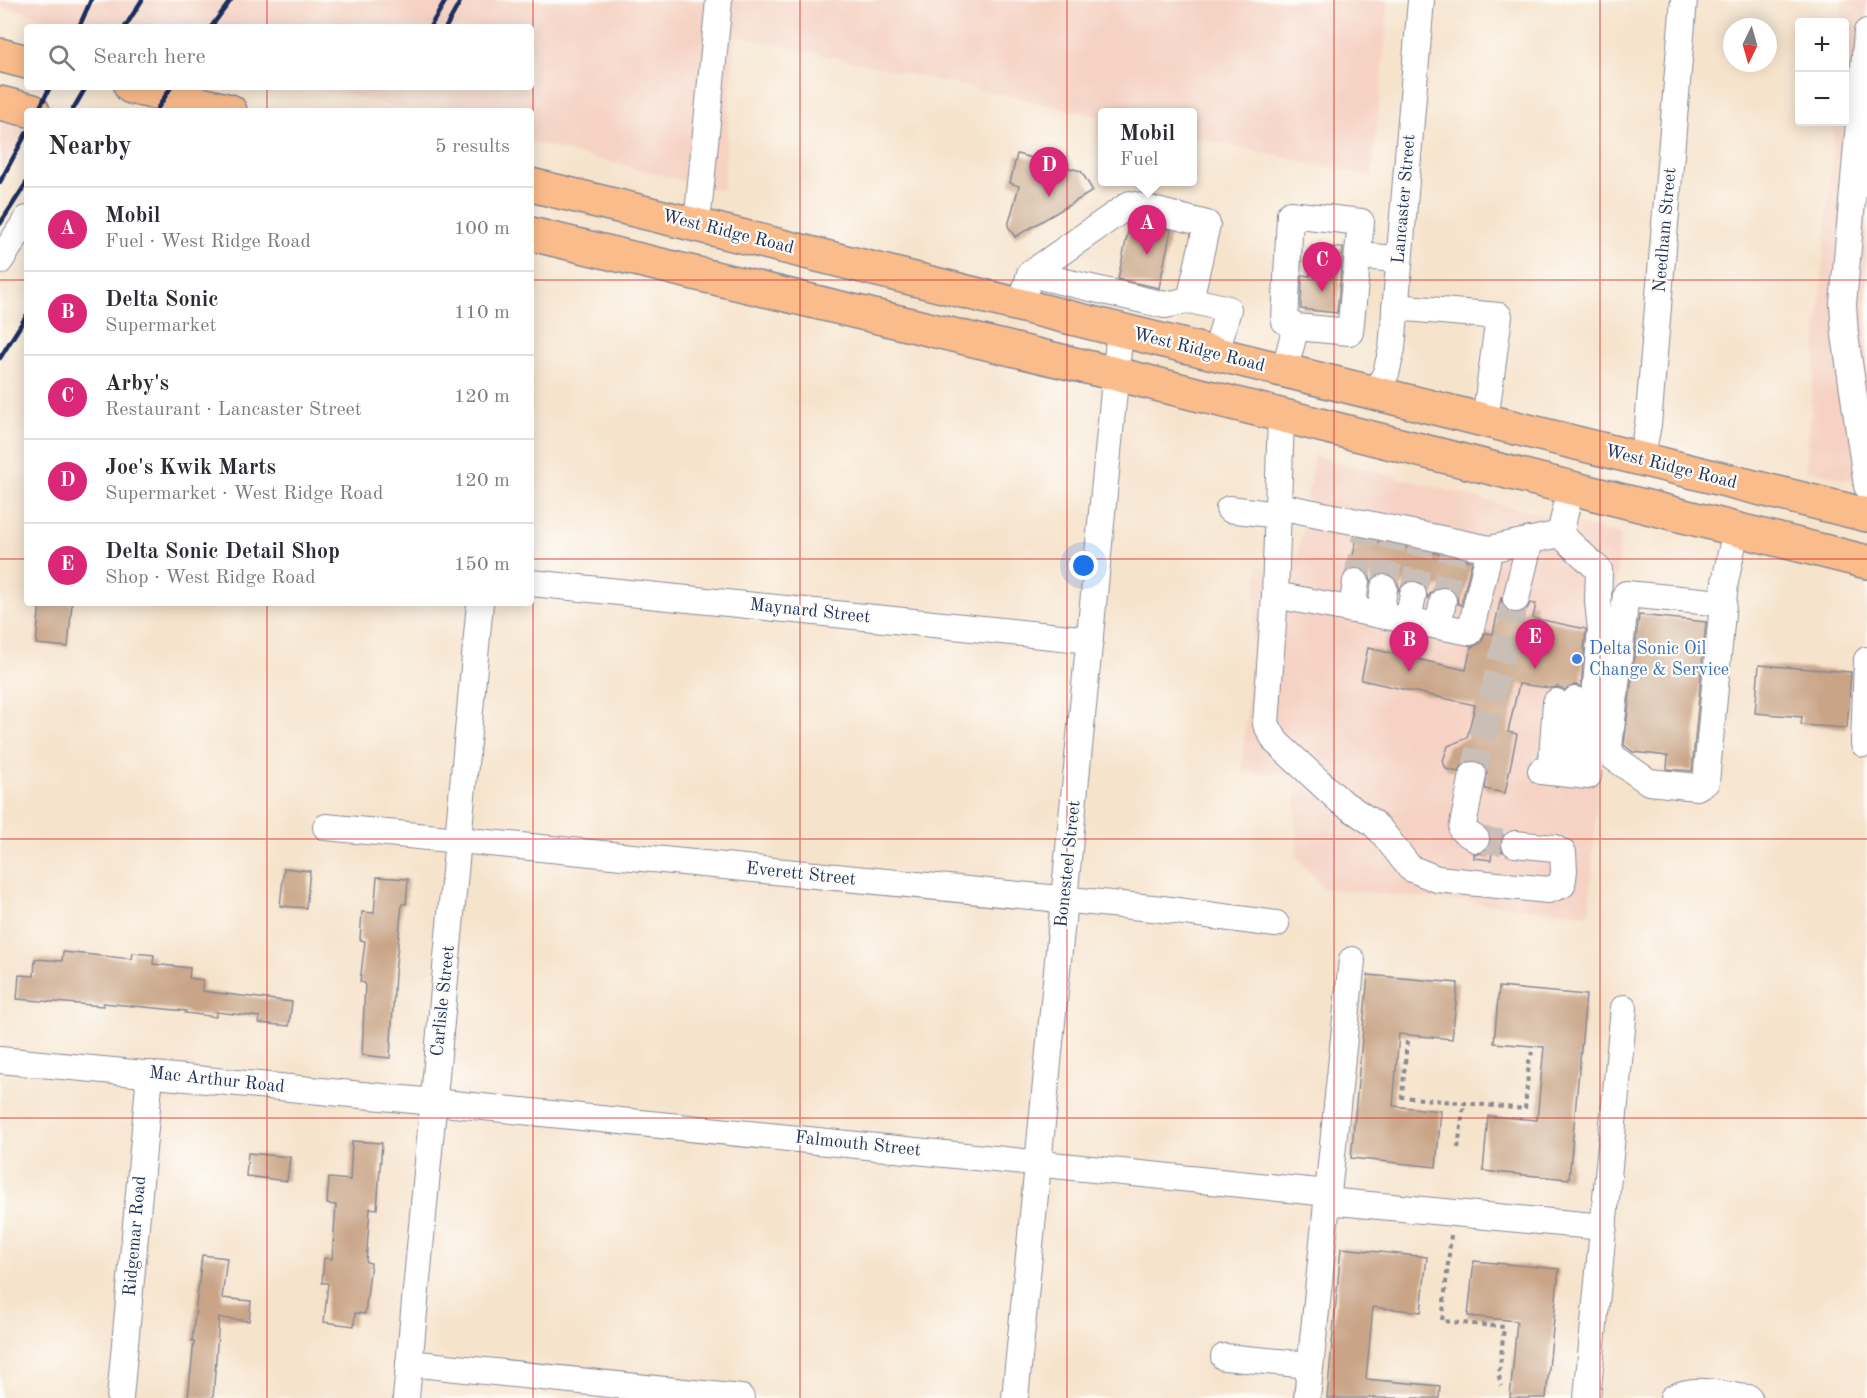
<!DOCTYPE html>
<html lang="en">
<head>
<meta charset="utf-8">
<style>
	body { margin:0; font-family:"Old Standard TT",serif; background:#f2f2f3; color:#2b2b33 }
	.controls { position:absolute; right:18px; top:18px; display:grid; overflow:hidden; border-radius:6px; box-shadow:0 3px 15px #0003 }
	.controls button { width:54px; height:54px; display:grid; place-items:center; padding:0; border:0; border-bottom:2px solid #e1e1e2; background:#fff; color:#2b2b33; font:30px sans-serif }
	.compass { position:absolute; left:1723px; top:18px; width:54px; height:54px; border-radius:50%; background:#fff; box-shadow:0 3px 15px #0003; rotate:185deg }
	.you { position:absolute; left:1084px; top:566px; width:21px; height:21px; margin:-15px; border:4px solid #fff; border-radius:50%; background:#1a73e8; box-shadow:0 0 0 9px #1a73e833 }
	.badge { display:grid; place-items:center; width:39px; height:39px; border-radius:50%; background:#db2777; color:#fff; font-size:20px; font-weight:700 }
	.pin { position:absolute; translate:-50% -50px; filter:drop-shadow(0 2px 3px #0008) }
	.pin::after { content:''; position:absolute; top:32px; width:21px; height:18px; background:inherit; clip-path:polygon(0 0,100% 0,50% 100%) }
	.popup { position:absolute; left:1098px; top:108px; width:99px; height:78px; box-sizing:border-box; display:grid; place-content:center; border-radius:6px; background:#fff; filter:drop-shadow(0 2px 4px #0005); font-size:20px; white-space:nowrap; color:#7c7c81 }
	.popup b { font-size:22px; color:#2b2b33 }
	.popup::after { content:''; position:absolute; left:50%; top:100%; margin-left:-12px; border:12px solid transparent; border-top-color:#fff }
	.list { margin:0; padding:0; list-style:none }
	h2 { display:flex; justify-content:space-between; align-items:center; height:78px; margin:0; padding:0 24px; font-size:26px }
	h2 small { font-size:20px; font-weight:400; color:#7c7c81 }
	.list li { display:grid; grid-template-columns:39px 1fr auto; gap:18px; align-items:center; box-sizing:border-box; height:84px; padding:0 24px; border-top:2px solid #e1e1e2 }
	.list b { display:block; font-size:22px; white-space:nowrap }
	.list p { margin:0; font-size:20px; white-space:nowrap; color:#7c7c81 }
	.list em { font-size:20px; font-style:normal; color:#7c7c81 }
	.icon { flex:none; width:33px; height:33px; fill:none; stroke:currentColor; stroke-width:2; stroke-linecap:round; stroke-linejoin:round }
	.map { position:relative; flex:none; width:1867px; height:1398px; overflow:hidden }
	.search { position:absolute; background:#fff; box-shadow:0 3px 15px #0003; left:24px; top:24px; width:510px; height:66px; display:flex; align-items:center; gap:15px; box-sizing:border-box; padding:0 21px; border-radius:6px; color:#7c7c81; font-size:22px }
	.panel { position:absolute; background:#fff; box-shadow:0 3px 15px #0003; left:24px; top:108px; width:510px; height:498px; border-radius:6px }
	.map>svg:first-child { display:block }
	.built { fill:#f5d2c3 }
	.building { fill:#c9a486 }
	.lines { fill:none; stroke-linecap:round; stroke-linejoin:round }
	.minor-tunnel { stroke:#cabfb6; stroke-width:26; stroke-dasharray:26 13; stroke-linecap:butt }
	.minor-casing { stroke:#888995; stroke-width:28 }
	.highway-casing { stroke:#888995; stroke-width:36 }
	.path { stroke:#888995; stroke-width:4; stroke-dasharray:4.5 4.5; stroke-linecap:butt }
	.minor { stroke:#fff; stroke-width:26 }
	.highway { stroke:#fabc8b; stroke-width:33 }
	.rail { stroke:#1b2f5e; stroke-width:4.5 }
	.grid { fill:none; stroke:#d62828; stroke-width:1.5; stroke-opacity:0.55 }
	.shop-dot { fill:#3f7fe0; stroke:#fdfcf7; stroke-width:2 }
	.labels { text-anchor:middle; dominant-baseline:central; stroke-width:4.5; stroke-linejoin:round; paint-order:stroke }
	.street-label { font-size:18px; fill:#1b2f5e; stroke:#fdfcf7 }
	.shop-label { font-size:18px; fill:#366cbe; stroke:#fdfcf7; text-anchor:start }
</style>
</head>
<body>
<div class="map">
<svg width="1867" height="1398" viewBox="0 0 1867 1398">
	<rect width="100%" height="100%" fill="#fdfcf7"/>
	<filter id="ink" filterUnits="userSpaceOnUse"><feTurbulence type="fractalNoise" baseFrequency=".0167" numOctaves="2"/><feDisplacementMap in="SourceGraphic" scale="12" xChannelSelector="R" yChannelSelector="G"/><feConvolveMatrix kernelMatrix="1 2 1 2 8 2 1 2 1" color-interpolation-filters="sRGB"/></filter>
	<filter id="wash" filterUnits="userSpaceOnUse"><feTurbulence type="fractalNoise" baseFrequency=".008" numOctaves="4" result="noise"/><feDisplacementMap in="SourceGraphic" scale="24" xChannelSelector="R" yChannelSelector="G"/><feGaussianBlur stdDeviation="1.35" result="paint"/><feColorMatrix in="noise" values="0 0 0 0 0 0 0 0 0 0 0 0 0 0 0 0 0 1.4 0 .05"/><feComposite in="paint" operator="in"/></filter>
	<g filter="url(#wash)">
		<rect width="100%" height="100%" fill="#f6e3cc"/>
		<!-- built -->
		<g class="built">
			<path d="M 0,0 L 1389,0 L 1372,177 L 1192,137 L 1192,112 L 1102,112 L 1102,117 L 735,35 L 723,191 L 531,142 L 531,111 L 411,111 L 318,87 L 531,87 L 531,27 L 84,27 L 0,6 Z"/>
			<path d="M 1842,0 L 1867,0 L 1867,485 L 1806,469 L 1835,122 L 1844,122 L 1844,22 L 1841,22 Z"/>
			<path d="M 0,103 L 27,111 L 27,129 L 0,172 Z"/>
			<path d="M 1314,456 L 1621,535 L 1601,734 L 1589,914 L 1323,888 L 1297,857 L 1295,774 L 1242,772 L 1258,566 L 1295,573 Z"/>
		</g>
		<g id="blocks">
			<!-- building -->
			<g class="building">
				<path d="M 1017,154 L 1081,171 L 1093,191 L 1015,237 L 1008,226 L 1019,186 L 1010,183 Z"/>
				<path d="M 1133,220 L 1171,230 L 1159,288 L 1118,279 L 1130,222 Z"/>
				<path d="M 1312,246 L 1343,248 L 1337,313 L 1301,309 L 1302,275 L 1310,276 Z"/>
				<path d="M 1357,537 L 1472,561 L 1461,605 L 1458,604 L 1457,597 L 1453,590 L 1446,586 L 1438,587 L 1431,592 L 1428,598 L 1423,584 L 1416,580 L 1408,581 L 1402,585 L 1399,591 L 1398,582 L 1393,576 L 1387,573 L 1378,574 L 1371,582 L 1370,576 L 1365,570 L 1358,567 L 1350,568 Z"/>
				<path d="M 1501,597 L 1502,604 L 1505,609 L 1512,613 L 1521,613 L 1527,609 L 1530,603 L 1536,604 L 1533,618 L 1586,629 L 1581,687 L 1575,685 L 1565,690 L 1558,687 L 1550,688 L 1519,684 L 1508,732 L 1517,734 L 1505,793 L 1485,789 L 1487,771 L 1482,763 L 1475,760 L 1468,761 L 1461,766 L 1458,772 L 1446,769 L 1443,761 L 1448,746 L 1467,738 L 1475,705 L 1361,680 L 1368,648 L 1466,670 L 1471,647 L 1481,643 L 1485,633 L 1493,634 Z"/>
				<path d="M 40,603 L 72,603 L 68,647 L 36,644 Z"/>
				<path d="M 1639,615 L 1706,622 L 1692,771 L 1667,769 L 1668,756 L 1633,752 L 1624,745 Z"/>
				<path d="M 1759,665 L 1851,672 L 1847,728 L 1801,725 L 1802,717 L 1755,713 Z"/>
				<path d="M 1490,833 L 1503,835 L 1500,843 L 1503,852 L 1492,851 L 1491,860 L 1474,858 L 1474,854 L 1482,853 L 1489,847 L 1491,840 Z"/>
				<path d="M 284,868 L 310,871 L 306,908 L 280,906 Z"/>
				<path d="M 377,877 L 408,879 L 406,904 L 402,904 L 395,974 L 390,1058 L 362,1055 L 365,983 L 360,982 L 365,941 L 360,940 L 362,912 L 374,913 Z"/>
				<path d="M 63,952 L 132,959 L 133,953 L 154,955 L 153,964 L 190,968 L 189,978 L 203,980 L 202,991 L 292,1002 L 289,1026 L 259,1023 L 260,1017 L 216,1012 L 216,1017 L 185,1013 L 186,1011 L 103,1003 L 103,1006 L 17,999 L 19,975 L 34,976 L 35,959 L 62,961 Z"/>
				<path d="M 1368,975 L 1458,983 L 1452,1039 L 1399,1034 L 1393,1106 L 1441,1111 L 1436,1167 L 1351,1158 Z"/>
				<path d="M 1499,987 L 1586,995 L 1569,1179 L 1483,1171 L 1488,1116 L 1537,1120 L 1544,1047 L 1494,1043 Z"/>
				<path d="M 352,1141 L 382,1143 L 377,1209 L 370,1208 L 366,1262 L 371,1263 L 365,1314 L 355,1313 L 354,1326 L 324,1322 L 328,1283 L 322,1283 L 324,1258 L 332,1259 L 336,1205 L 327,1204 L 329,1178 L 350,1180 Z"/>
				<path d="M 248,1153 L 290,1157 L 287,1181 L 246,1176 Z"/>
				<path d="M 1341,1248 L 1427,1257 L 1421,1312 L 1373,1307 L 1366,1379 L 1440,1386 L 1439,1398 L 1327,1398 Z"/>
				<path d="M 202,1255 L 227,1258 L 222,1298 L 251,1301 L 249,1321 L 219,1318 L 213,1398 L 188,1398 L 194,1341 L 192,1341 Z"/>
				<path d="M 1474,1261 L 1559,1269 L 1546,1398 L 1510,1398 L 1517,1321 L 1468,1316 Z"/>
			</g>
		</g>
	</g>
	<g filter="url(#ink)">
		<use href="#blocks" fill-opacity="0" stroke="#888995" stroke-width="1.5"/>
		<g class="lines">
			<!-- minor-tunnel -->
			<g class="minor-tunnel">
				<path d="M 1356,582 L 1365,536"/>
				<path d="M 1384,588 L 1393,541"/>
				<path d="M 1413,595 L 1421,547"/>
				<path d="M 1443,601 L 1453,554"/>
				<path d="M 1473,775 L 1516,599"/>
				<path d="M 1476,839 L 1515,844"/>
			</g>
			<!-- minor casing -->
			<g class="minor-casing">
				<g id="minor">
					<path d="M 1867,32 L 1843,304 L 1845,335 L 1867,486"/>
					<path d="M 1290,214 L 1361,222 L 1350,332 L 1296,327 L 1285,321 Z"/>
					<path d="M 697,224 L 719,0"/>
					<path d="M 1358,256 L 1399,259"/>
					<path d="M 0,261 L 27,219"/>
					<path d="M 1030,274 L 1165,305 L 1190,300"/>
					<path d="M 1021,305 L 1030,274 L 1130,204 L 1207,224 L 1190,300 L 1228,309 L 1216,354"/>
					<path d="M 1395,307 L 1499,316 L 1485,421"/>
					<path d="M 1284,371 L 1296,327"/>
					<path d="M 1375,394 L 1386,373 L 1392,349 L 1421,0"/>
					<path d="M 1281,417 L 1275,595 L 1470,632 L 1490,549"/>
					<path d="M 1641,459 L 1648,425 L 1684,0"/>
					<path d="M 1279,506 L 1490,549 L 1560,534"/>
					<path d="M 1229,509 L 1278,515"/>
					<path d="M 1560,534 L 1571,488"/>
					<path d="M 531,583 L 1090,640"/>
					<path d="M 1275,595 L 1266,724 L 1276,742 L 1340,801 L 1373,823 L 1382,832 L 1410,868 L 1437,879 L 1548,890 L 1562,885 L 1564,871 L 1563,853 L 1554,848 L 1515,844"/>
					<path d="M 1516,599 L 1530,540"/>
					<path d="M 1723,603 L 1626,594 L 1609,747 L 1613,757 L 1649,782 L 1697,787 L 1706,782 L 1725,582 L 1736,529"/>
					<path d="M 1352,610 L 1356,582"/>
					<path d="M 1380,615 L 1384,588"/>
					<path d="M 1408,620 L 1413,595"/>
					<path d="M 1438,626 L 1443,601"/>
					<path d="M 1864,744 L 1867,660"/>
					<path d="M 1541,771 L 1588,776 L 1601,629 L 1598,602 L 1599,570 L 1560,534"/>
					<path d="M 1551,772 L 1556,702"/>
					<path d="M 1570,774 L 1575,700"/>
					<path d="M 1473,775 L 1462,830 L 1476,839"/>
					<path d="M 326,827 L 1162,909 L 1276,924"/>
					<path d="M 0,1060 L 434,1102 L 1328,1193"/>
					<path d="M 1327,1201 L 1604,1227"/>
					<path d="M 1224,1357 L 1310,1365"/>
					<path d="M 409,1363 L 741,1398"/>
					<path d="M 120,1398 L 150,1074"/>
					<path d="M 406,1398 L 480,603"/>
					<path d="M 1015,1398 L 1120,330"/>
					<path d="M 1307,1398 L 1352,960"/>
					<path d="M 1587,1398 L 1624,1008"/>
					<path d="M 1673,1398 C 1697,1385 1723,1396 1749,1398"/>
				</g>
			</g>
			<!-- highway casing -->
			<g class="highway-casing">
				<g id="highway">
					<path d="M 0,55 L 27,62"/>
					<path d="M 131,87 L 230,111"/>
					<path d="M 0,103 L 33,111"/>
					<path d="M 531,185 C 977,292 1421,407 1867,515"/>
					<path d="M 531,234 L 1116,374 L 1867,562"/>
				</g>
			</g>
			<!-- path -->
			<g class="path">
				<path d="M 1407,1041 L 1402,1097 L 1525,1109 L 1529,1062 L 1532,1052"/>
				<path d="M 1458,1148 L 1464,1103"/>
				<path d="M 1451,1235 L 1442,1321 L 1504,1327 L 1499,1376 L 1501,1386"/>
			</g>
			<!-- minor -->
			<use href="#minor" class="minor"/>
			<!-- highway -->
			<use href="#highway" class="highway"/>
			<!-- rail -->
			<g class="rail">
				<path d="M 79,27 L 91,0"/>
				<path d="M 125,27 L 142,0"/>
				<path d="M 211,27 L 231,0"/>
				<path d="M 430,27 L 446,0"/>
				<path d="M 446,27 L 461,0"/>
				<path d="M 38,111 L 50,87"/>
				<path d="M 72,111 L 86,87"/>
				<path d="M 156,111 L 171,87"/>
				<path d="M 0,182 L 27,132"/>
				<path d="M 0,224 L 27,182"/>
				<path d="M 0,358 L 27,315"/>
			</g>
		</g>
	</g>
	<!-- grid -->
	<path class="grid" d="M 267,0 L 267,27M 533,0 L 533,1398M 800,0 L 800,1398M 1067,0 L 1067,1398M 1334,0 L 1334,1398M 1600,0 L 1600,1398M 267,87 L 267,111M 0,280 L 27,280M 531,280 L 1867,280M 0,559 L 27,559M 531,559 L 1867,559M 267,603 L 267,1398M 0,839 L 1867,839M 0,1118 L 1867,1118"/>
	<!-- markers -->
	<circle class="shop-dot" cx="1577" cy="659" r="6"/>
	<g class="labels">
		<!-- street labels -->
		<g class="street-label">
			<text transform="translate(1404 199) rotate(-85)">Lancaster Street</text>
			<text transform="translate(1665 230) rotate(-85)">Needham Street</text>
			<text transform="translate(728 232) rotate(14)">West Ridge Road</text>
			<text transform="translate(1199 350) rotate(14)">West Ridge Road</text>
			<text transform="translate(1671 467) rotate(14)">West Ridge Road</text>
			<text transform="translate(810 611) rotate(6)">Maynard Street</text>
			<text transform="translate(1068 864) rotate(-84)">Bonesteel Street</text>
			<text transform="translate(801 874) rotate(6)">Everett Street</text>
			<text transform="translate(443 1001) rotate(-84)">Carlisle Street</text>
			<text transform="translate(217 1080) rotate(6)">Mac Arthur Road</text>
			<text transform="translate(858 1144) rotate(6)">Falmouth Street</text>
			<text transform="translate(135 1236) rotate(-85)">Ridgemar Road</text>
		</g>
		<!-- shop labels -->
		<g class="shop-label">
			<text x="1589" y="649">Delta Sonic Oil<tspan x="1589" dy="21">Change &amp; Service</tspan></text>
		</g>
	</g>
</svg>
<div class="controls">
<button>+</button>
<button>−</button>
</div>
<svg class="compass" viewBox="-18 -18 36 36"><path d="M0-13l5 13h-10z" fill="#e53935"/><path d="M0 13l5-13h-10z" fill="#7c7c81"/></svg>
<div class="you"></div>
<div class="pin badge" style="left:1147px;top:255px">A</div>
<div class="popup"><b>Mobil</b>Fuel</div>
<div class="pin badge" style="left:1409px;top:672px">B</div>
<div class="pin badge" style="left:1322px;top:292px">C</div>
<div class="pin badge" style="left:1049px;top:197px">D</div>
<div class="pin badge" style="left:1535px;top:669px">E</div>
<div class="search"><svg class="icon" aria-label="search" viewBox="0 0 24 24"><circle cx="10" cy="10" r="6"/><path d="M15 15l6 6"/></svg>Search here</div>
<section class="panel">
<h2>Nearby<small>5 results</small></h2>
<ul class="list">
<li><span class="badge">A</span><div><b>Mobil</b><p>Fuel · West Ridge Road</p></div><em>100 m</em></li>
<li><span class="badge">B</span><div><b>Delta Sonic</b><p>Supermarket</p></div><em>110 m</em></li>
<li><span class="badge">C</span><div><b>Arby's</b><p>Restaurant · Lancaster Street</p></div><em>120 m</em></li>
<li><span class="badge">D</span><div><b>Joe's Kwik Marts</b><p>Supermarket · West Ridge Road</p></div><em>120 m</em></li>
<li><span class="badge">E</span><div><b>Delta Sonic Detail Shop</b><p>Shop · West Ridge Road</p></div><em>150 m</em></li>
</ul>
</section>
</div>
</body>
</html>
